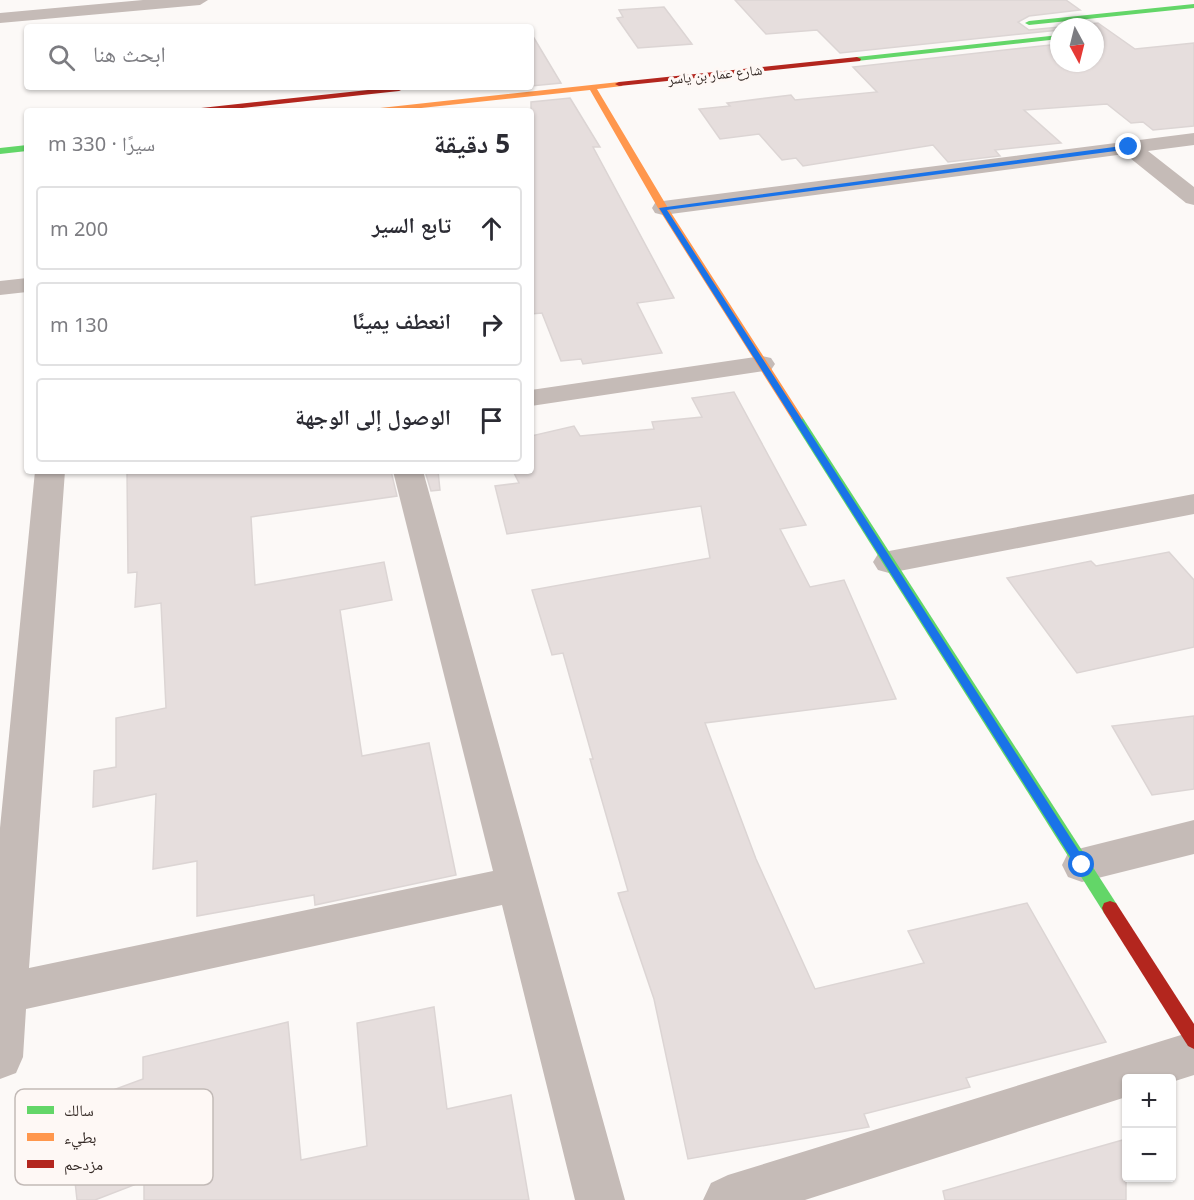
<!DOCTYPE html>
<html lang="ar">
<head>
<meta charset="utf-8">
<style>
	body { margin:0; font-family:"Noto Sans","Noto Naskh Arabic",sans-serif; background:#f2f2f3; color:#2b2b33; direction:rtl }
	.controls { position:absolute; right:18px; bottom:18px; display:grid; overflow:hidden; border-radius:6px; box-shadow:0 2px 4px #0004 }
	.controls button { width:54px; height:54px; display:grid; place-items:center; padding:0; border:0; border-bottom:2px solid #e1e1e2; background:#fff; color:#2b2b33; font:30px sans-serif }
	.compass { position:absolute; left:1050px; top:18px; width:54px; height:54px; border-radius:50%; background:#fff; box-shadow:0 2px 4px #0004; rotate:173deg }
	.stop { position:absolute; width:18px; height:18px; margin:-14px; border:4px solid #1a73e8; border-radius:50%; background:#fff }
	.stop.end { background:#1a73e8; border-color:#fff; box-shadow:0 2px 6px #0008 }
	.list { margin:0; padding:0; list-style:none }
	h2 { display:flex; justify-content:space-between; align-items:center; height:78px; margin:0; padding:0 24px; font-size:26px }
	h2 small { font-size:20px; font-weight:400; color:#7c7c81 }
	.list li { display:grid; grid-template-columns:39px 1fr auto; gap:18px; align-items:center; box-sizing:border-box; height:84px; margin:0 12px 12px; padding:0 12px; border:2px solid #e1e1e2; border-radius:6px }
	.list b { display:block; font-size:22px; white-space:nowrap }
	.list em { font-size:20px; font-style:normal; color:#7c7c81 }
	.icon { flex:none; width:33px; height:33px; fill:none; stroke:currentColor; stroke-width:2; stroke-linecap:round; stroke-linejoin:round }
	.map { position:relative; flex:none; width:1194px; height:1200px; overflow:hidden; direction:ltr }
	.search { position:absolute; background:#fff; box-shadow:0 2px 4px #0004; left:24px; top:24px; width:510px; height:66px; display:flex; align-items:center; gap:15px; box-sizing:border-box; padding:0 21px; border-radius:6px; color:#7c7c81; font-size:22px }
	.panel { position:absolute; background:#fff; box-shadow:0 2px 4px #0004; left:24px; top:108px; width:510px; height:366px; border-radius:6px; direction:rtl }
	.map>svg:first-child { display:block }
	.building { fill:#e6dedd; stroke:#dcd5d4; stroke-width:1.5 }
	.lines { fill:none; stroke-linecap:round; stroke-linejoin:round }
	.street { fill:#c5bbb7; fill-rule:evenodd }
	.fast { fill:#63d668; fill-rule:evenodd }
	.slow { fill:#ff974d; fill-rule:evenodd }
	.jam { fill:#b3261e; fill-rule:evenodd }
	.route { fill:#1a73e8 }
	.labels { text-anchor:middle; dominant-baseline:central; stroke-width:6; stroke-linejoin:round; paint-order:stroke }
	.far-street-label { font-size:14px; fill:#352a26; stroke:#fef8f5 }
	.key { fill:#fef8f5; stroke:#c2bab7; stroke-width:1.5 }
	.key-label { font-size:16px; fill:#352a26 }
</style>
</head>
<body>
<div class="map">
<svg width="1194" height="1200" viewBox="0 0 1194 1200">
	<rect width="100%" height="100%" fill="#fcf9f7"/>
	<!-- building -->
	<g class="building">
		<path d="M 735,0 L 1066,0 L 1080,10 L 1029,16 L 1018,22 L 1029,30 L 1059,27 L 1059,30 L 840,53 L 817,30 L 766,34 Z"/>
		<path d="M 664,7 L 692,44 L 638,48 L 617,18 L 623,17 L 619,10 Z"/>
		<path d="M 1098,23 L 1135,49 L 1194,43 L 1194,126 L 1153,130 L 1143,122 L 1131,123 L 1107,104 L 1024,110 L 1061,143 L 995,150 L 1000,156 L 948,162 L 933,145 L 803,166 L 796,158 L 782,160 L 759,134 L 720,139 L 699,109 L 730,106 L 727,103 L 791,95 L 795,100 L 877,92 L 853,67 L 1059,44 L 1059,63 L 1095,63 L 1095,27 L 1061,27 Z"/>
		<path d="M 531,33 L 561,83 L 531,86 Z"/>
		<path d="M 570,98 L 600,147 L 593,147 L 674,298 L 637,303 L 662,353 L 583,364 L 581,359 L 561,361 L 542,313 L 531,314 L 531,102 Z"/>
		<path d="M 734,392 L 806,525 L 780,529 L 810,587 L 844,580 L 896,699 L 705,723 L 756,859 L 815,989 L 924,963 L 908,931 L 1027,903 L 1106,1042 L 966,1078 L 970,1087 L 864,1114 L 869,1127 L 688,1159 L 654,999 L 618,893 L 628,891 L 590,759 L 593,759 L 563,653 L 552,655 L 532,590 L 710,558 L 701,506 L 507,534 L 495,486 L 519,483 L 513,471 L 531,471 L 531,436 L 574,426 L 580,436 L 654,429 L 652,422 L 702,417 L 692,398 Z"/>
		<path d="M 127,471 L 391,471 L 397,496 L 251,517 L 255,585 L 384,562 L 392,600 L 340,610 L 362,756 L 429,743 L 456,875 L 315,905 L 314,895 L 197,916 L 197,861 L 153,869 L 156,794 L 93,807 L 94,771 L 116,767 L 116,718 L 166,708 L 161,603 L 135,607 L 137,572 L 128,573 Z"/>
		<path d="M 425,471 L 438,471 L 440,490 L 431,491 Z"/>
		<path d="M 1169,552 L 1194,580 L 1194,647 L 1077,673 L 1007,578 L 1091,561 L 1096,566 Z"/>
		<path d="M 1194,716 L 1194,789 L 1152,795 L 1112,726 Z"/>
		<path d="M 434,1007 L 447,1109 L 511,1095 L 529,1200 L 144,1200 L 144,1181 L 95,1200 L 77,1200 L 67,1107 L 143,1079 L 143,1057 L 288,1022 L 301,1160 L 367,1146 L 357,1023 Z"/>
		<path d="M 1126,1139 L 1126,1200 L 945,1200 L 943,1191 Z"/>
	</g>
	<g class="lines">
		<!-- street -->
		<g class="street">
			<path d="M 143,0 L 208,0 L 200,5 L 0,23 L 0,13 Z"/>
			<path d="M 1194,133 L 1194,145 L 1148,151 L 1194,187 L 1194,205 L 1186,203 L 1125,154 L 663,215 L 655,213 L 652,208 L 655,203 L 663,201 Z"/>
			<path d="M 27,278 L 27,292 L 0,295 L 0,281 Z"/>
			<path d="M 762,356 L 771,358 L 775,364 L 771,370 L 531,406 L 531,390 Z"/>
			<path d="M 35,471 L 65,471 L 29,968 L 493,871 L 393,471 L 423,471 L 625,1200 L 575,1200 L 502,905 L 26,1009 L 23,1057 L 16,1073 L 0,1079 L 0,828 Z"/>
			<path d="M 1194,494 L 1194,514 L 889,573 L 878,570 L 873,562 L 878,554 L 889,551 Z"/>
			<path d="M 1194,820 L 1194,854 L 1082,882 L 1068,877 L 1062,865 L 1068,853 L 1082,848 Z"/>
			<path d="M 1194,1031 L 1194,1075 L 1172,1082 L 1172,1078 L 1126,1078 L 1126,1097 L 805,1200 L 703,1200 L 711,1183 L 728,1175 Z"/>
		</g>
		<!-- fast -->
		<g class="fast">
			<path d="M 1194,4 L 1194,8 L 1029,25 L 1025,23 L 1029,21 Z"/>
			<path d="M 1059,35 L 1059,39 L 857,61 L 853,59 L 857,57 Z"/>
			<path d="M 27,145 L 27,151 L 0,154 L 0,148 Z"/>
			<path d="M 797,415 L 803,418 L 1116,903 L 1118,908 L 1116,913 L 1110,915 L 1104,913 L 791,418 Z"/>
		</g>
		<!-- slow -->
		<path class="slow" d="M 619,82 L 623,84 L 622,86 L 597,89 L 668,208 L 803,418 L 801,420 L 793,420 L 791,418 L 658,208 L 590,90 L 393,111 L 367,111 L 371,109 Z"/>
		<!-- jam -->
		<g class="jam">
			<path d="M 857,57 L 861,59 L 860,61 L 619,86 L 615,84 L 619,82 Z"/>
			<path d="M 396,87 L 403,89 L 399,91 L 215,111 L 188,111 L 192,109 Z"/>
			<path d="M 1110,901 L 1116,903 L 1194,1024 L 1194,1049 L 1188,1046 L 1104,913 L 1102,908 L 1104,903 Z"/>
		</g>
	</g>
	<!-- route -->
	<path class="route" d="M 1129,145 L 1131,149 L 667,210 L 1086,862 L 1086,869 L 1078,869 L 659,208 Z"/>
	<g class="labels">
		<!-- far-street labels -->
		<g class="far-street-label">
			<text transform="translate(715 74) rotate(-6)">شارع عمار بن ياسر</text>
		</g>
	</g>
	<!-- legend -->
	<rect x="15" y="1089" width="198" height="96" rx="9" class="key"/>
	<rect x="27" y="1106" width="27" height="8" fill="#63d668"/>
	<rect x="27" y="1133" width="27" height="8" fill="#ff974d"/>
	<rect x="27" y="1160" width="27" height="8" fill="#b3261e"/>
	<g class="key-label">
		<text x="64" y="1116">سالك</text>
		<text x="64" y="1143">بطيء</text>
		<text x="64" y="1170">مزدحم</text>
	</g>
</svg>
<div class="controls">
<button>+</button>
<button>−</button>
</div>
<svg class="compass" viewBox="-18 -18 36 36"><path d="M0-13l5 13h-10z" fill="#e53935"/><path d="M0 13l5-13h-10z" fill="#7c7c81"/></svg>
<div class="stop" style="left:1082px;top:865px"></div>
<div class="stop end" style="left:1129px;top:147px"></div>
<div class="search"><svg class="icon" aria-label="search" viewBox="0 0 24 24"><circle cx="10" cy="10" r="6"/><path d="M15 15l6 6"/></svg>ابحث هنا</div>
<section class="panel">
<h2>5 دقيقة<small>سيرًا · 330 m</small></h2>
<ul class="list">
<li><svg class="icon" aria-label="ahead" viewBox="0 0 24 24"><path d="M12 20V5M6 11l6-6 6 6"/></svg><div><b>تابع السير</b></div><em>200 m</em></li>
<li><svg class="icon" aria-label="right" viewBox="0 0 24 24"><path d="M7 20v-9h11M14 6l5 5-5 5"/></svg><div><b>انعطف يمينًا</b></div><em>130 m</em></li>
<li><svg class="icon" aria-label="arrive" viewBox="0 0 24 24"><path d="M6 21V4h12l-3 4 3 4H6"/></svg><div><b>الوصول إلى الوجهة</b></div></li>
</ul>
</section>
</div>
</body>
</html>
